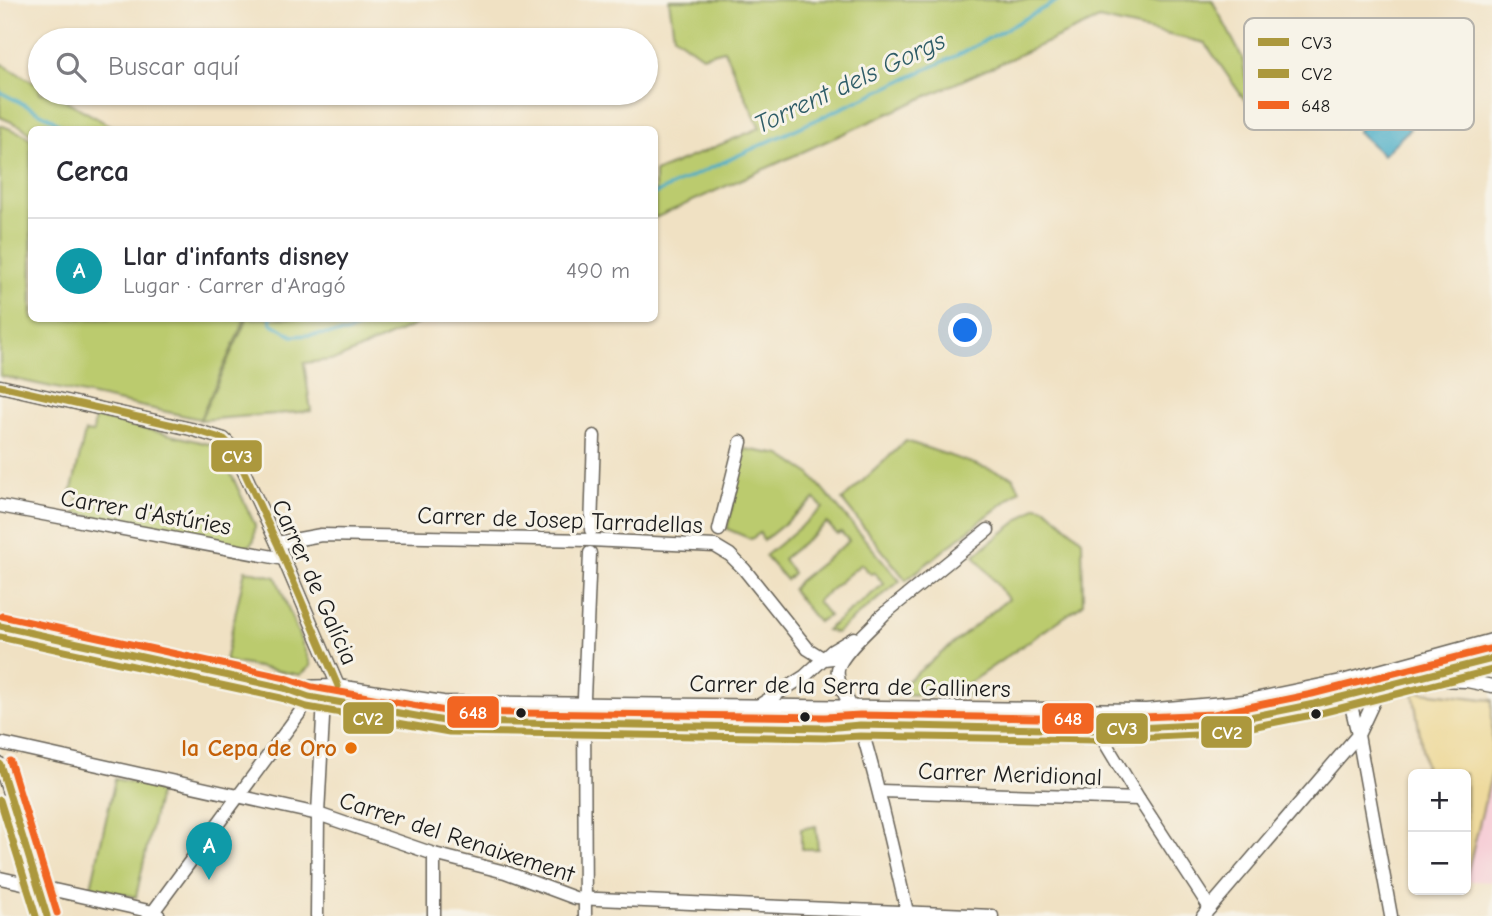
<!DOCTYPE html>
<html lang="es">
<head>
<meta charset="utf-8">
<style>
	body { margin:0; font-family:"Comic Neue",sans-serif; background:#f2f2f3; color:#2b2b33 }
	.controls { position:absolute; right:21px; bottom:21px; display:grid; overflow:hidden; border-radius:10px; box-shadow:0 2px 5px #0004 }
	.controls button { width:63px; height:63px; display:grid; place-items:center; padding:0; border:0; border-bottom:2px solid #e1e1e2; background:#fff; color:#2b2b33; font:35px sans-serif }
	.you { position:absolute; left:966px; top:331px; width:24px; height:24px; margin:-18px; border:5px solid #fff; border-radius:50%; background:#1a73e8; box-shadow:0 0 0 10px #1a73e833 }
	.badge { display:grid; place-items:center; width:46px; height:46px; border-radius:50%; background:#b5179e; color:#fff; font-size:23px; font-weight:700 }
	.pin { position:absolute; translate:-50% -58px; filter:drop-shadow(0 2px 4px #0008) }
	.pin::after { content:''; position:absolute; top:37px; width:24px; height:21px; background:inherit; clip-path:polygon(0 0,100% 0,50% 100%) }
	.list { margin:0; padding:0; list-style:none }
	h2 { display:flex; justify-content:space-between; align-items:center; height:91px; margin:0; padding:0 28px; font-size:30px }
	h2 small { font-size:23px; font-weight:400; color:#7c7c81 }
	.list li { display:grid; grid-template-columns:46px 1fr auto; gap:21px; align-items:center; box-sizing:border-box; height:105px; padding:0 28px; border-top:2px solid #e1e1e2 }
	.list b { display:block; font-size:26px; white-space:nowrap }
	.list p { margin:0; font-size:23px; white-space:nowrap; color:#7c7c81 }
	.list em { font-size:23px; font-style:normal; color:#7c7c81 }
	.icon { flex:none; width:38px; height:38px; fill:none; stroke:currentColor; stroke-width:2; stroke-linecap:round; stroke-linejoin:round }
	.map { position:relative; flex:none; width:1492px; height:916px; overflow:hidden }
	.search { position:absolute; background:#fff; box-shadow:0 2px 5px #0004; left:28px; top:28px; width:630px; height:77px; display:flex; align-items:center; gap:18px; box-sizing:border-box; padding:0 24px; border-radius:38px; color:#7c7c81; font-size:26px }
	.panel { position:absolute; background:#fff; box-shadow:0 2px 5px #0004; left:28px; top:126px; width:630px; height:196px; border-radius:10px }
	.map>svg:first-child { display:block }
	.built { fill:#f6cfd7 }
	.green { fill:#bbcb6e; stroke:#6c7445; stroke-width:2 }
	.sand { fill:#eeda9e; stroke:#857b5d; stroke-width:2 }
	.water { fill:#46acc6; stroke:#316471; stroke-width:2 }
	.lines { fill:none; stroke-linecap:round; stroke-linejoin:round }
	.stream { stroke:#46acc6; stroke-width:3.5 }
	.minor-casing { stroke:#666156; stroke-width:15 }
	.minor { stroke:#fff; stroke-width:12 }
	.bus-1-casing { stroke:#f7f3e8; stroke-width:12 }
	.bus-2-casing { stroke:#f7f3e8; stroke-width:12 }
	.bus-3-casing { stroke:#f7f3e8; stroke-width:12 }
	.bus-1 { stroke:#ac983d; stroke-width:7 }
	.bus-2 { stroke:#ac983d; stroke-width:7 }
	.bus-3 { stroke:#f26522; stroke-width:7 }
	.bus-dot { fill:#1c1c1c; stroke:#f7f3e8; stroke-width:2.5 }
	.food-dot { fill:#e8710a; stroke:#f7f3e8; stroke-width:2.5 }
	.labels { text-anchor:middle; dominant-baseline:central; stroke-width:6; stroke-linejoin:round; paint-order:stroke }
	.street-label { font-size:24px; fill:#1c1c1c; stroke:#f7f3e8 }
	.food-label { font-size:24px; font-weight:bold; fill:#c56008; stroke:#f7f3e8; text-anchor:end }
	.water-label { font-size:26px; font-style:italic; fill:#2f5d68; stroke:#f7f3e8 }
	.key { fill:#f7f3e8; stroke:#b5b2ab; stroke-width:2 }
	.key-label { font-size:19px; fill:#1c1c1c }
	.line-badge { stroke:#f7f3e8; stroke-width:2.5 }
	.badge-label { font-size:19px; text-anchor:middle; font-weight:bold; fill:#fff }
</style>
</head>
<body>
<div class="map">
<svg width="1492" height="916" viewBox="0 0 1492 916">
	<rect width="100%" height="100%" fill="#f7f3e8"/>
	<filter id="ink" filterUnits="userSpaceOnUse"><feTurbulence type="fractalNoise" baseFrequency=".0143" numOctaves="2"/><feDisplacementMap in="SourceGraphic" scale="14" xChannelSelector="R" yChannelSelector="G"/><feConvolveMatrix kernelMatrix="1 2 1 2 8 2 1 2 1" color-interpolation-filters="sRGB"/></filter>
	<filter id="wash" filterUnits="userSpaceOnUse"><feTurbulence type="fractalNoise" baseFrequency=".00686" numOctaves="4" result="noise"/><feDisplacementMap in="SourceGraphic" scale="28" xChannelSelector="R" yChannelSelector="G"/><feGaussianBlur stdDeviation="1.57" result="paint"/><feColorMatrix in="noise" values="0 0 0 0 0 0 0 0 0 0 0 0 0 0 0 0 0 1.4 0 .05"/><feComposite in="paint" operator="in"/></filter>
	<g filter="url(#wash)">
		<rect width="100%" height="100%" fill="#f0e1c3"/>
		<!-- built -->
		<path class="built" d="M 1413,691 L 1492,700 L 1492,882 L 1471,881 L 1466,878 L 1466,774 L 1426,774 Z"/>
		<!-- green -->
		<g class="green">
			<path d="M 669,0 L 1212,0 L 1242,57 L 1250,100 L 1246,102 L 1205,43 L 1099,19 L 655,218 L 655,172 L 760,128 L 724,50 L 702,56 L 674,36 Z"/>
			<path d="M 0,63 L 40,86 L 40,93 L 52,93 L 116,129 L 32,130 L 31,134 L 21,126 L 0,117 Z"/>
			<path d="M 0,125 L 24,134 L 31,140 L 32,318 L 245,319 L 200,419 L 0,376 Z"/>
			<path d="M 247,319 L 247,318 L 428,319 L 338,359 L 304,363 L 311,411 L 200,420 Z"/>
			<path d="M 95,417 L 213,445 L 220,450 L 255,525 L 254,540 L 248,547 L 240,547 L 75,513 L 78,496 L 71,494 L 85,432 L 93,433 Z"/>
			<path d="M 906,441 L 1013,477 L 1020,490 L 906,580 L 842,500 Z"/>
			<path d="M 745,449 L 781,455 L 809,473 L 900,581 L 836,633 L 826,630 L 884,584 L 874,572 L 871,574 L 861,564 L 817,601 L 829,616 L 818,622 L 792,590 L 799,581 L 849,541 L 841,532 L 837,534 L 827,523 L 783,559 L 793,573 L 786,580 L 765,556 L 823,508 L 815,499 L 763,541 L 760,533 L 751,539 L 727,529 Z"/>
			<path d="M 1037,506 L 1046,508 L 1082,540 L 1083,604 L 966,685 L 968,696 L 891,694 L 1008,599 L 974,555 Z"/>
			<path d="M 245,570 L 276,577 L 311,666 L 300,675 L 225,661 Z"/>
			<path d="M 115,779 L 160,788 L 136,897 L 91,887 Z"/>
			<path d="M 816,826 L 818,849 L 801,849 L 801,829 Z"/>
		</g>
		<!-- sand -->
		<path class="sand" d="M 1413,691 L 1492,700 L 1492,772 L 1466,878 L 1466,774 L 1426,774 Z"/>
		<!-- water -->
		<path class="water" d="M 1383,105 L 1410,129 L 1383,155 L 1357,131 Z"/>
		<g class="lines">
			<!-- stream -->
			<g class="stream">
				<path d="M 0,92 L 52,119 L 66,130"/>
				<path d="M 654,194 L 962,53 L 1059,0"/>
				<path d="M 271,318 L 271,323 L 293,336 L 346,333 L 378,318"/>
			</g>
		</g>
	</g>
	<g filter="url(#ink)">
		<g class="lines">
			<!-- minor casing -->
			<g class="minor-casing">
				<g id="minor">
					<path d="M 0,386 L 191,429 L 224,439 L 233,448 L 277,543 L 338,686"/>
					<path d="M 0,506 L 284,559"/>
					<path d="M 591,530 L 594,436"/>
					<path d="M 719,530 L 741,442"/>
					<path d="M 277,543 L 321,535 L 590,540 L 715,546 L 730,555 L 744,569 L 808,649 L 824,659 L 841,657"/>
					<path d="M 885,613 C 873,627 841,653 838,669 C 835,686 856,710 861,728 C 880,790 893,853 908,916"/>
					<path d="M 879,618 L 988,530"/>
					<path d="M 0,626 L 284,688 L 309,697 L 450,722 L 825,728 L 860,725 L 1096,730 L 1215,724 L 1314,704 L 1492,659"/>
					<path d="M 1433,680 L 1467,681 L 1492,686"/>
					<path d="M 292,687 L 338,686 L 443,702 L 1146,710 L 1245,701 L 1346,680 L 1492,640"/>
					<path d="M 1380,688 L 1358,735 L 1391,916"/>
					<path d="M 584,698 L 590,553"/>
					<path d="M 584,704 L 585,916"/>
					<path d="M 758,706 L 805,676 L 832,651 L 854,638"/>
					<path d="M 1095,726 L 1139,799 L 1210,908"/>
					<path d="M 0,743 L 318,814 L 434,854 L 505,872 L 575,898 L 992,916"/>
					<path d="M 0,764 L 47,916"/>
					<path d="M 880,791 L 1139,799"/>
					<path d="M 0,878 L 153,912 L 159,916"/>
					<path d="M 153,912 L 301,711 L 309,697"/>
					<path d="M 317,916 L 318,814 L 324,699"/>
					<path d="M 434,916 L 434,854"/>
					<path d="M 1203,916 L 1358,735 L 1347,688"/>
				</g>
			</g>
			<!-- minor -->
			<use href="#minor" class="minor"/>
			<!-- bus-1 casing -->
			<g class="bus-1-casing">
				<g id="bus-1">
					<path d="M 0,386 L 191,429 L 224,439 L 233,448 L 277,543 L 338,686"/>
					<path d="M 0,626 L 284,688 L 309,697 L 450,722 L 825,728 L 860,725 L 1096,730 L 1215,724 L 1314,704 L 1492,659"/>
					<path d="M 0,764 L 47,916"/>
				</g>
			</g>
			<!-- bus-2 casing -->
			<g class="bus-2-casing">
				<g id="bus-2">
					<path d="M 0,637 L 281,698 L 307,707 L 449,732 L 825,738 L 860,736 L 1096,740 L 1216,734 L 1317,714 L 1492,670"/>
					<path d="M 0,800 L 36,916"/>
				</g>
			</g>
			<!-- bus-3 casing -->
			<g class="bus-3-casing">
				<g id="bus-3">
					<path d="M 2,616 L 286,678 L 312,687 L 451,712 L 825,717 L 860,715 L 1096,719 L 1214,714 L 1312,694 L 1489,649"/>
					<path d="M 10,761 L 57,913"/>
				</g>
			</g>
			<!-- bus-1 -->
			<use href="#bus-1" class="bus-1"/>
			<!-- bus-2 -->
			<use href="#bus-2" class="bus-2"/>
			<!-- bus-3 -->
			<use href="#bus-3" class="bus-3"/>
		</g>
	</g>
	<!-- markers -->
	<g class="bus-dot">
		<circle cx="521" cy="713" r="6"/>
		<circle cx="1316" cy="714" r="6"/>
		<circle cx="805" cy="717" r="6"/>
	</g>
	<circle class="food-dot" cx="351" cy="748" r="7"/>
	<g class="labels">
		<!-- street labels -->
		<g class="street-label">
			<text transform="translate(146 512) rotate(10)">Carrer d'Astúries</text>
			<text transform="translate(560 520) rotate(2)">Carrer de Josep Tarradellas</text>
			<text transform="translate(315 582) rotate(66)">Carrer de Galícia</text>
			<text transform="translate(850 686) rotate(1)">Carrer de la Serra de Galliners</text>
			<text transform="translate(1010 774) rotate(2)">Carrer Meridional</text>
			<text transform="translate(457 837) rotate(18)">Carrer del Renaixement</text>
		</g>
		<!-- food labels -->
		<g class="food-label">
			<text x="337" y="748">la Cepa de Oro</text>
		</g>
		<!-- water labels -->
		<g class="water-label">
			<text transform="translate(850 83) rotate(-25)">Torrent dels Gorgs</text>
		</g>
	</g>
	<!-- legend -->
	<rect x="1244" y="18" width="230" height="112" rx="10" class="key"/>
	<rect x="1258" y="38" width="31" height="8" fill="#ac983d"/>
	<rect x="1258" y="69" width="31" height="9" fill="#ac983d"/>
	<rect x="1258" y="101" width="31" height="8" fill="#f26522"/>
	<g class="key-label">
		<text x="1301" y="49">CV3</text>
		<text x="1301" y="80">CV2</text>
		<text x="1301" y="112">648</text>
	</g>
	<g class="line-badge">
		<rect x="210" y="439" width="53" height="34" rx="7" fill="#ac983d"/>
		<rect x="446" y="695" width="54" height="34" rx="7" fill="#f26522"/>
		<rect x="342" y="701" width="53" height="34" rx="7" fill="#ac983d"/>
		<rect x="1041" y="702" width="54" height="33" rx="7" fill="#f26522"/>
		<rect x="1095" y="712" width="54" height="33" rx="7" fill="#ac983d"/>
		<rect x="1200" y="715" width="53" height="34" rx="7" fill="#ac983d"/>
	</g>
	<g class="badge-label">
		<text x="237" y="463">CV3</text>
		<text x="473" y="719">648</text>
		<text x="368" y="725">CV2</text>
		<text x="1068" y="725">648</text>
		<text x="1122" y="735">CV3</text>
		<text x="1227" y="739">CV2</text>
	</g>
</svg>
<div class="controls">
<button>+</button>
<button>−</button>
</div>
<div class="you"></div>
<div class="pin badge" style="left:209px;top:880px;background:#0f9aa8">A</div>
<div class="search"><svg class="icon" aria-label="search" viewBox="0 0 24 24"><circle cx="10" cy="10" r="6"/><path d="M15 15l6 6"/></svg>Buscar aquí</div>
<section class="panel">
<h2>Cerca<small></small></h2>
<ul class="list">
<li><span class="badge" style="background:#0f9aa8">A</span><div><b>Llar d'infants disney</b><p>Lugar · Carrer d'Aragó</p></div><em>490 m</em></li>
</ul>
</section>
</div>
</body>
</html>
